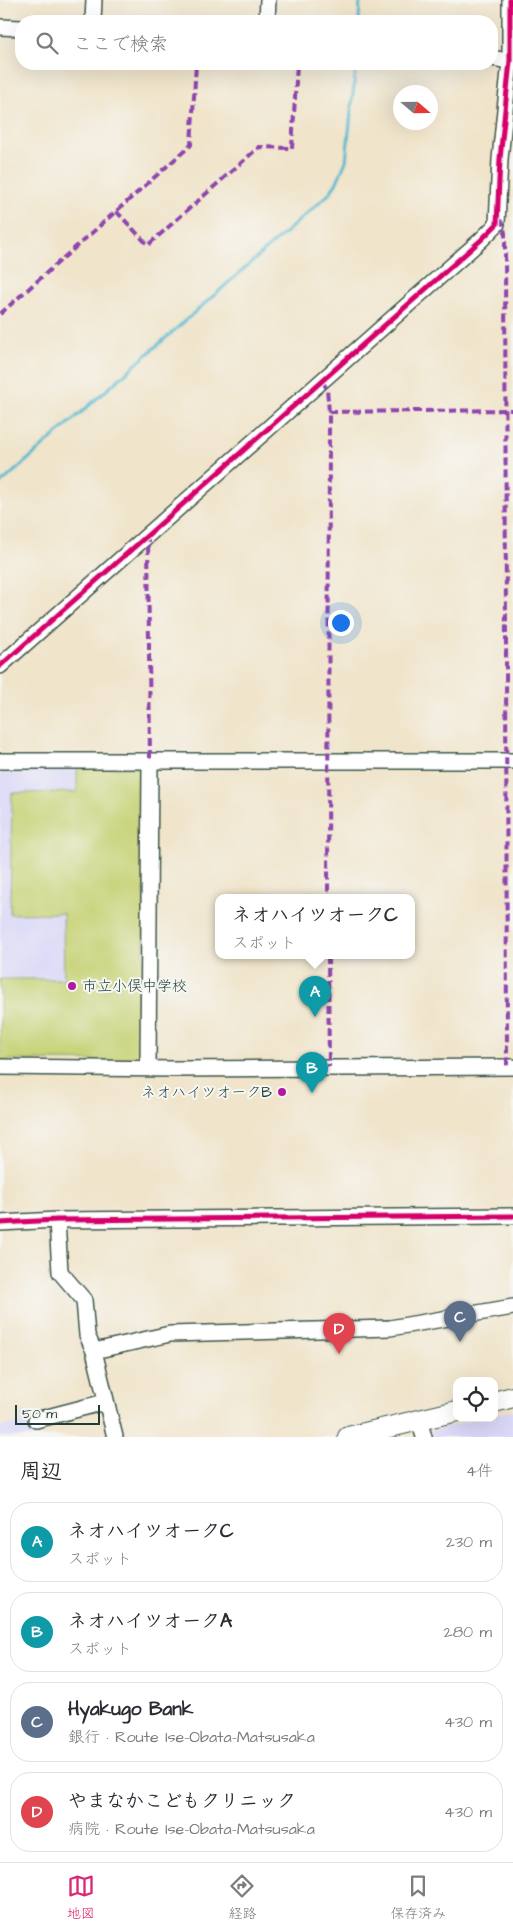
<!DOCTYPE html>
<html lang="ja">
<head>
<meta charset="utf-8">
<style>
	body { margin:0; font-family:"Architects Daughter","Klee One",sans-serif; background:#f7f7f7; color:#2b2b33 }
	.controls { position:absolute; right:15px; bottom:15px; display:grid; overflow:hidden; border-radius:10px; box-shadow:0 5px 20px #0002 }
	.controls button { width:45px; height:45px; display:grid; place-items:center; padding:0; border:0; border-bottom:1px solid #e1e1e2; background:#fff; color:#2b2b33; font:25px sans-serif }
	.compass { position:absolute; left:393px; top:85px; width:45px; height:45px; border-radius:50%; background:#fff; box-shadow:0 5px 20px #0002; rotate:110deg }
	.scale { position:absolute; left:15px; bottom:12px; width:85px; box-sizing:border-box; padding-left:5px; border:2px solid #1f3d34; border-top:0; font-size:14px; line-height:18px; white-space:nowrap; color:#1f3d34; -webkit-text-stroke:4px #f6f6f2; paint-order:stroke }
	.you { position:absolute; left:340px; top:622px; width:18px; height:18px; margin:-12px; border:4px solid #fff; border-radius:50%; background:#1a73e8; box-shadow:0 0 0 8px #1a73e833 }
	.badge { display:grid; place-items:center; width:32px; height:32px; border-radius:50%; background:#db2777; color:#fff; font-size:16px; font-weight:700 }
	.pin { position:absolute; translate:-50% -41px; filter:drop-shadow(0 1px 2px #0008) }
	.pin::after { content:''; position:absolute; top:26px; width:18px; height:15px; background:inherit; clip-path:polygon(0 0,100% 0,50% 100%) }
	.popup { position:absolute; left:215px; top:894px; width:200px; height:65px; box-sizing:border-box; display:grid; place-content:center; border-radius:10px; background:#fff; filter:drop-shadow(0 1px 4px #0005); font-size:16px; white-space:nowrap; color:#7c7c81 }
	.popup b { font-size:19px; color:#2b2b33 }
	.popup::after { content:''; position:absolute; left:50%; top:100%; margin-left:-10px; border:10px solid transparent; border-top-color:#fff }
	.list { margin:0; padding:0; list-style:none }
	h2 { display:flex; justify-content:space-between; align-items:center; height:65px; margin:0; padding:0 20px; font-size:21px }
	h2 small { font-size:16px; font-weight:400; color:#7c7c81 }
	.list li { display:grid; grid-template-columns:32px 1fr auto; gap:15px; align-items:center; box-sizing:border-box; height:80px; margin:0 10px 10px; padding:0 10px; border:1px solid #e1e1e2; border-radius:20px }
	.list b { display:block; font-size:19px; white-space:nowrap }
	.list p { margin:0; font-size:16px; white-space:nowrap; color:#7c7c81 }
	.list em { font-size:16px; font-style:normal; color:#7c7c81 }
	.icon { flex:none; width:28px; height:28px; fill:none; stroke:currentColor; stroke-width:2; stroke-linecap:round; stroke-linejoin:round }
	.map { position:relative; flex:none; width:513px; height:1437px; overflow:hidden }
	.search { position:absolute; background:#fff; box-shadow:0 5px 20px #0002; left:15px; right:15px; top:15px; height:55px; display:flex; align-items:center; gap:12px; box-sizing:border-box; padding:0 18px; border-radius:20px; color:#7c7c81; font-size:19px }
	.sheet { height:425px; background:#fff }
	nav { display:flex; justify-content:space-around; align-items:center; box-sizing:border-box; height:70px; border-top:1px solid #e1e1e2; background:#fff; font-size:14px; color:#7c7c81 }
	nav a { display:grid; justify-items:center; gap:2px }
	nav .on { color:#db2777 }
	.map>svg:first-child { display:block }
	.built { fill:#d9d7f8 }
	.green { fill:#c6d274; stroke:#728854 }
	.lines { fill:none; stroke-linecap:round; stroke-linejoin:round }
	.stream { stroke:#51b9cf; stroke-width:3 }
	.minor-casing { stroke:#3e564a; stroke-width:18 }
	.major-casing { stroke:#3e564a; stroke-width:22 }
	.minor { stroke:#fff; stroke-width:15 }
	.major { stroke:#fff; stroke-width:20 }
	.quiet { stroke:#8e44ad; stroke-width:4; stroke-dasharray:8 4; stroke-linecap:butt }
	.cycleway-casing { stroke:#f6f6f2; stroke-width:8 }
	.cycleway { stroke:#d6006c; stroke-width:5 }
	.poi-dot { fill:#b5179e; stroke:#f6f6f2; stroke-width:2 }
	.labels { text-anchor:middle; dominant-baseline:central; stroke-width:4; stroke-linejoin:round; paint-order:stroke }
	.poi-label { font-size:15px; fill:#1f3d34; stroke:#f6f6f2; text-anchor:start }
</style>
</head>
<body>
<div class="map">
<svg width="513" height="1437" viewBox="0 0 513 1437">
	<rect width="100%" height="100%" fill="#f6f6f2"/>
	<filter id="ink" filterUnits="userSpaceOnUse"><feTurbulence type="fractalNoise" baseFrequency=".02" numOctaves="2"/><feDisplacementMap in="SourceGraphic" scale="10" xChannelSelector="R" yChannelSelector="G"/><feConvolveMatrix kernelMatrix="1 2 1 2 8 2 1 2 1" color-interpolation-filters="sRGB"/></filter>
	<filter id="wash" filterUnits="userSpaceOnUse"><feTurbulence type="fractalNoise" baseFrequency=".0096" numOctaves="4" result="noise"/><feDisplacementMap in="SourceGraphic" scale="20" xChannelSelector="R" yChannelSelector="G"/><feGaussianBlur stdDeviation="1.12" result="paint"/><feColorMatrix in="noise" values="0 0 0 0 0 0 0 0 0 0 0 0 0 0 0 0 0 1.4 0 .05"/><feComposite in="paint" operator="in"/></filter>
	<g filter="url(#wash)">
		<rect width="100%" height="100%" fill="#f0e4ca"/>
		<!-- built -->
		<g class="built">
			<path d="M 0,768 L 140,768 L 144,1061 L 0,1060 Z"/>
			<path d="M 513,1410 L 513,1437 L 432,1437 L 431,1431 L 481,1418 L 494,1418 L 494,1415 Z"/>
			<path d="M 20,1414 L 35,1415 L 39,1432 L 38,1437 L 0,1437 L 0,1426 L 22,1423 Z"/>
		</g>
		<!-- green -->
		<path class="green" d="M 77,768 L 140,768 L 144,772 L 144,1061 L 0,1060 L 0,979 L 64,979 L 63,913 L 10,914 L 12,793 L 77,792 Z"/>
		<g class="lines">
			<!-- stream -->
			<g class="stream">
				<path d="M 359,21 L 360,0"/>
				<path d="M 0,484 L 328,195 L 336,184 L 346,161 L 356,64"/>
			</g>
		</g>
	</g>
	<g filter="url(#ink)">
		<g class="lines">
			<!-- minor casing -->
			<g class="minor-casing">
				<g id="minor">
					<path d="M 93,21 L 94,0"/>
					<path d="M 267,21 L 268,0"/>
					<path d="M 0,27 L 21,28"/>
					<path d="M 492,58 L 513,62"/>
					<path d="M 0,666 L 481,240 L 497,224 L 500,159 L 510,61 L 510,0"/>
					<path d="M 0,761 L 513,761"/>
					<path d="M 0,1067 L 173,1069 L 513,1067"/>
					<path d="M 148,1068 L 150,762"/>
					<path d="M 57,1220 L 60,1272 L 84,1300 L 87,1335 L 94,1351"/>
					<path d="M 0,1223 L 57,1220 L 513,1216"/>
					<path d="M 36,1420 L 105,1402"/>
					<path d="M 419,1420 L 424,1437"/>
					<path d="M 115,1437 L 94,1351 L 170,1334 L 390,1328 L 513,1307"/>
				</g>
			</g>
			<!-- major casing -->
			<g class="major-casing">
				<g id="major">
					<path d="M 494,1402 L 513,1397"/>
					<path d="M 348,1437 L 457,1411"/>
				</g>
			</g>
			<!-- minor -->
			<use href="#minor" class="minor"/>
			<!-- major -->
			<use href="#major" class="major"/>
			<!-- quiet -->
			<g class="quiet">
				<path d="M 116,211 L 148,245 L 259,147 L 292,148 L 297,64"/>
				<path d="M 499,219 L 503,224 L 505,233 L 507,1067"/>
				<path d="M 0,314 L 191,145 L 196,64"/>
				<path d="M 322,381 L 327,389 L 329,412 L 328,898"/>
				<path d="M 329,412 L 513,410"/>
				<path d="M 148,534 L 150,762"/>
				<path d="M 328,956 L 329,1067"/>
			</g>
			<!-- cycleway casing -->
			<g class="cycleway-casing">
				<g id="cycleway">
					<path d="M 0,666 L 481,240 L 497,224 L 500,159 L 510,61 L 510,0"/>
					<path d="M 0,1223 L 57,1220 L 513,1216"/>
				</g>
			</g>
			<!-- cycleway -->
			<use href="#cycleway" class="cycleway"/>
		</g>
	</g>
	<!-- markers -->
	<g class="poi-dot">
		<circle cx="72" cy="986" r="5"/>
		<circle cx="282" cy="1092" r="5"/>
	</g>
	<g class="labels">
		<!-- poi labels -->
		<g class="poi-label">
			<text x="82" y="986">市立小俣中学校</text>
			<text x="272" y="1092" text-anchor="end">ネオハイツオークB</text>
		</g>
	</g>
</svg>
<div class="controls">
<button><svg class="icon" aria-label="locate" viewBox="0 0 24 24"><circle cx="12" cy="12" r="6"/><path d="M12 2v4M12 18v4M2 12h4M18 12h4"/></svg></button>
</div>
<svg class="compass" viewBox="-18 -18 36 36"><path d="M0-13l5 13h-10z" fill="#e53935"/><path d="M0 13l5-13h-10z" fill="#7c7c81"/></svg>
<div class="scale">50 m</div>
<div class="you"></div>
<div class="pin badge" style="left:315px;top:1017px;background:#0f9aa8">A</div>
<div class="popup"><b>ネオハイツオークC</b>スポット</div>
<div class="pin badge" style="left:312px;top:1093px;background:#0f9aa8">B</div>
<div class="pin badge" style="left:460px;top:1342px;background:#5c6f8a">C</div>
<div class="pin badge" style="left:339px;top:1354px;background:#e0444e">D</div>
<div class="search"><svg class="icon" aria-label="search" viewBox="0 0 24 24"><circle cx="10" cy="10" r="6"/><path d="M15 15l6 6"/></svg>ここで検索</div>
</div>
<section class="sheet">
<h2>周辺<small>4件</small></h2>
<ul class="list">
<li><span class="badge" style="background:#0f9aa8">A</span><div><b>ネオハイツオークC</b><p>スポット</p></div><em>230 m</em></li>
<li><span class="badge" style="background:#0f9aa8">B</span><div><b>ネオハイツオークA</b><p>スポット</p></div><em>280 m</em></li>
<li><span class="badge" style="background:#5c6f8a">C</span><div><b>Hyakugo Bank</b><p>銀行 · Route Ise-Obata-Matsusaka</p></div><em>430 m</em></li>
<li><span class="badge" style="background:#e0444e">D</span><div><b>やまなかこどもクリニック</b><p>病院 · Route Ise-Obata-Matsusaka</p></div><em>430 m</em></li>
</ul>
</section>
<nav>
<a class="on"><svg class="icon" aria-label="map" viewBox="0 0 24 24"><path d="M3 6l6-2 6 2 6-2v14l-6 2-6-2-6 2zM9 4v14M15 6v14"/></svg>地図</a>
<a><svg class="icon" aria-label="directions" viewBox="0 0 24 24"><path d="M12 3l9 9-9 9-9-9zM9 14v-3h6M13 9l2 2-2 2"/></svg>経路</a>
<a><svg class="icon" aria-label="saved" viewBox="0 0 24 24"><path d="M7 4h10v16l-5-4-5 4z"/></svg>保存済み</a>
</nav>
</body>
</html>
